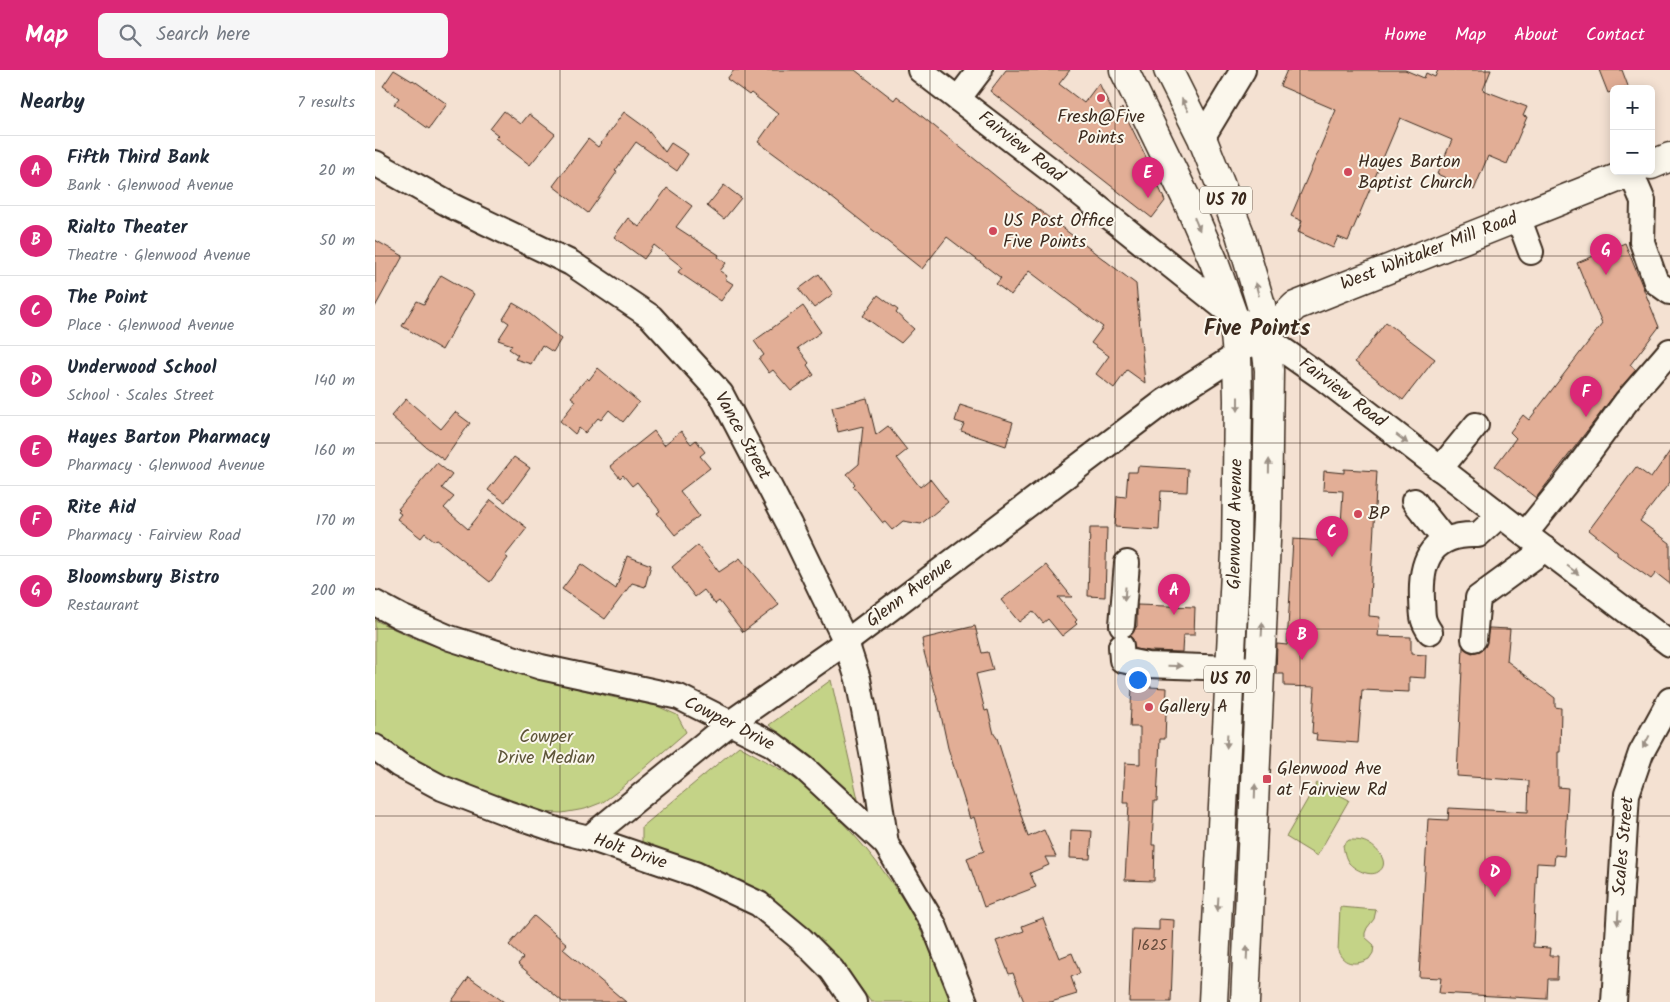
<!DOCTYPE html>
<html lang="en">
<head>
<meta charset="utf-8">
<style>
	body { margin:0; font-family:Kalam,sans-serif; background:#f6f6f7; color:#1f2937 }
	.controls { position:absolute; right:15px; top:15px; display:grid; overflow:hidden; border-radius:8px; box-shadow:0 2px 12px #0003 }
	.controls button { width:45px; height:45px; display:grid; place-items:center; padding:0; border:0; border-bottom:1px solid #e0e1e3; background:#fff; color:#1f2937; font:25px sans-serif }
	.you { position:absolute; left:762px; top:609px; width:18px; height:18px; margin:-12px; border:4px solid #fff; border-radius:50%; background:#1a73e8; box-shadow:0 0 0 8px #1a73e833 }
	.badge { display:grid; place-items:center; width:32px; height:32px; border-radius:50%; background:#db2777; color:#fff; font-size:16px; font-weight:700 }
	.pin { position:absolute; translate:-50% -41px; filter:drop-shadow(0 1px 2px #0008) }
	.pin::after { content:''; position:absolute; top:26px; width:18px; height:15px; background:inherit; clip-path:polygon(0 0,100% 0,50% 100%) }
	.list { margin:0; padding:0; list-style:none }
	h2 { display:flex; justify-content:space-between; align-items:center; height:65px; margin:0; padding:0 20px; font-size:21px }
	h2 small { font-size:16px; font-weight:400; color:#747a83 }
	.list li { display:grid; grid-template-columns:32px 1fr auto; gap:15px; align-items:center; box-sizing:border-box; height:70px; padding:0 20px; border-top:1px solid #e0e1e3 }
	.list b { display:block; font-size:19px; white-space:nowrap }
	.list p { margin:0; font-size:16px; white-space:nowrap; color:#747a83 }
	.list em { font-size:16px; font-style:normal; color:#747a83 }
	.icon { flex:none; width:28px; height:28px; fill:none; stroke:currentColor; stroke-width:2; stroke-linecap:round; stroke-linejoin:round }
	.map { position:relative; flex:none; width:1295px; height:932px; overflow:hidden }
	header { display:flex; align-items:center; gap:30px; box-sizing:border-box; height:70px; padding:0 25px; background:#db2777; color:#fff }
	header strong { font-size:24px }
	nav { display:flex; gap:28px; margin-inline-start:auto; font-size:18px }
	.search { width:350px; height:45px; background:#f6f6f7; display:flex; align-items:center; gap:12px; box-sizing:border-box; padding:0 18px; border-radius:8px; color:#747a83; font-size:19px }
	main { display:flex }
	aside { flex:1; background:#fff }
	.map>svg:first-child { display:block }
	.green { fill:#c4d387; stroke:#807e52 }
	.building { fill:#e2ae96; stroke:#3b2a1e }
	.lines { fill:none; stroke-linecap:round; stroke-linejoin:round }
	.minor-casing { stroke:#3b2a1e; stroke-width:28 }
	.major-casing { stroke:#3b2a1e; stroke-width:31 }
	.minor { stroke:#fbf7ec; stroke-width:24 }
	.major { stroke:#fbf7ec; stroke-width:28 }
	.oneway { fill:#9b9085 }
	.grid { fill:none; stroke:#3b2a1e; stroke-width:1; stroke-opacity:0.55 }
	.poi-dot { fill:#d1495b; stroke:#fbf7ec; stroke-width:2 }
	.labels { text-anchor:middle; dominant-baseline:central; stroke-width:4; stroke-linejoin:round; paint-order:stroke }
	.number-label { font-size:15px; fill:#654b3c }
	.shield { fill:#fbf7ec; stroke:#75685c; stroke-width:1 }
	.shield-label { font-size:16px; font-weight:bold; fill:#3b2a1e }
	.poi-label { font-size:18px; fill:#3b2a1e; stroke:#fbf7ec; text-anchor:start }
	.street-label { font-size:18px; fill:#3b2a1e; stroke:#fbf7ec }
	.park-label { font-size:18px; fill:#5d5438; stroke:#fbf7ec }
	.district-label { font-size:22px; font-weight:bold; fill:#3b2a1e; stroke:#fbf7ec }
</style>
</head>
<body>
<header>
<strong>Map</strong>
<div class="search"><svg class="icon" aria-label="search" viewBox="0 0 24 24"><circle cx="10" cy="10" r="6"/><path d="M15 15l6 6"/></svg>Search here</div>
<nav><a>Home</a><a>Map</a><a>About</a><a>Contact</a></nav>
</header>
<main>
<aside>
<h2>Nearby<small>7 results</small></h2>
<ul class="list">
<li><span class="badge">A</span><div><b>Fifth Third Bank</b><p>Bank · Glenwood Avenue</p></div><em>20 m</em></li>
<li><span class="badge">B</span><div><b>Rialto Theater</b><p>Theatre · Glenwood Avenue</p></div><em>50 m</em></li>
<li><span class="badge">C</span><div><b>The Point</b><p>Place · Glenwood Avenue</p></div><em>80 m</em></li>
<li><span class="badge">D</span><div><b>Underwood School</b><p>School · Scales Street</p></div><em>140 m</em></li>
<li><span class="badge">E</span><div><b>Hayes Barton Pharmacy</b><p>Pharmacy · Glenwood Avenue</p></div><em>160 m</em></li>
<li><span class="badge">F</span><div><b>Rite Aid</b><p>Pharmacy · Fairview Road</p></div><em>170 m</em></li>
<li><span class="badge">G</span><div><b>Bloomsbury Bistro</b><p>Restaurant</p></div><em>200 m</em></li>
</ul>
</aside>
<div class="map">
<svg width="1295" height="932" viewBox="0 0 1295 932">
	<rect width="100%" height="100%" fill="#f4e1d2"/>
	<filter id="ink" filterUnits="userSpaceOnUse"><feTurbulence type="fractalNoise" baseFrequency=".02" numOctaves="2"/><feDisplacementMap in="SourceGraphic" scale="10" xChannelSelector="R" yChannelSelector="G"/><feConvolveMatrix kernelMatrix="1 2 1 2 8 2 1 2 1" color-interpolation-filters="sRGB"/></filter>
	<g filter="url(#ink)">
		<!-- green -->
		<g class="green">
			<path d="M 0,550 L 38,568 L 91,587 L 172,611 L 232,626 L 282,636 L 302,645 L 311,662 L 243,721 L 228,732 L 210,739 L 187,743 L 164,742 L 84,713 L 42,691 L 0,664 Z"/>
			<path d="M 456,610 L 483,729 L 433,684 L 394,655 Z"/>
			<path d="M 364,676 C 385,688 407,699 426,713 C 439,724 450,735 462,747 C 516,802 551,860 577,932 L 496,932 C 471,897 443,866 408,839 L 267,775 L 267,757 Z"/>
			<path d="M 942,713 L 974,730 L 942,786 L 911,767 Z"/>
			<path d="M 974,770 C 981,770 988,770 994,774 C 1003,779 1016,794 1003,802 C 995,807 980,800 974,793 C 970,788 969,781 968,775 Z"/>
			<path d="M 965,837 L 1001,840 L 999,849 L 992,858 L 990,863 L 990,867 L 999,875 L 998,883 L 994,889 C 982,895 969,896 963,881 Z"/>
		</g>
		<!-- building -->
		<g class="building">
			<path d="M 19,0 L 37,11 L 38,10 L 72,34 L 54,59 L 19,34 L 24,28 L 8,16 Z"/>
			<path d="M 359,0 L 480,0 L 519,30 L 522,26 L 639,121 L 761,214 L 770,313 L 752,300 L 739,318 L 721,304 L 734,286 L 716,273 L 728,257 L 654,201 L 636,225 L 621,214 L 626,208 L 572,167 L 547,199 L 432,108 L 383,72 L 403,44 L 376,23 L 374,25 L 352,9 Z"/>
			<path d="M 631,0 L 695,0 L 684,14 L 709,33 L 724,13 L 740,46 L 747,38 L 770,85 L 790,131 L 777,148 L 615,21 Z"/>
			<path d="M 912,0 L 1030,0 L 1049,8 L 1051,3 L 1060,7 L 1063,0 L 1116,0 L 1108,20 L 1152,37 L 1148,46 L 1152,47 L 1132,94 L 1113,86 L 1099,120 L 1062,104 L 1077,70 L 1025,48 L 973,171 L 963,167 L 958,178 L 923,162 L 927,151 L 916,146 L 961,40 L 905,16 Z"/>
			<path d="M 1224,0 L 1247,0 L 1253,16 L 1245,19 L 1239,19 L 1239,21 L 1233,23 Z"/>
			<path d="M 129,41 L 146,54 L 154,44 L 180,64 L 155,95 L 120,68 L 123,65 L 115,59 Z"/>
			<path d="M 249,42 L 271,58 L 290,82 L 296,73 L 313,84 L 302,101 L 261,72 L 240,101 L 242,102 L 213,143 L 178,116 L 213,69 L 223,77 Z"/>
			<path d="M 349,115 L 366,128 L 349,149 L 332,136 Z"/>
			<path d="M 292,118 L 317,136 L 301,157 L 344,185 L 343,187 L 351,193 L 345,201 L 352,206 L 350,209 L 358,214 L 346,231 L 303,202 L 307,197 L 279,175 L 269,189 L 239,167 L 253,148 L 264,157 Z"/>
			<path d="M 0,170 L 28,186 L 0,237 Z"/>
			<path d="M 1250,173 L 1284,257 L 1255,295 L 1261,300 L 1240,324 L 1161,428 L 1120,396 L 1141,368 L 1135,362 L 1148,345 L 1154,350 L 1227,254 L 1202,193 Z"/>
			<path d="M 444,204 L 458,224 L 439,238 L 424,219 Z"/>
			<path d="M 66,205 L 99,224 L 67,280 L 27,256 L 42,231 L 49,234 Z"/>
			<path d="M 503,225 L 523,240 L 521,243 L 539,259 L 526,273 L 488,246 Z"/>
			<path d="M 138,233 L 150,240 L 186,269 L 178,282 L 167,275 L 156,294 L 140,289 L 143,285 L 134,279 L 137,275 L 123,270 L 134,253 L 128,249 Z"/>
			<path d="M 428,236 L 446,262 L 423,278 L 434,293 L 432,295 L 439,305 L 416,321 L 398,300 L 394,303 L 384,289 L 389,285 L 379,271 Z"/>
			<path d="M 1011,252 L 1060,289 L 1028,330 L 980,292 Z"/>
			<path d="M 223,298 L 264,332 L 248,352 L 234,340 L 226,350 L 223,348 L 210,363 L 204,358 L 200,364 L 185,351 L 201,331 L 196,327 L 212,308 L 214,310 Z"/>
			<path d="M 492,328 L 501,365 L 513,356 L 532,380 L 522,388 L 545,417 L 555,409 L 573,432 L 546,454 L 528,451 L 517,460 L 510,452 L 508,453 L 478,416 L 480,414 L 472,404 L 484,394 L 488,356 L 463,362 L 457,337 Z"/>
			<path d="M 31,329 L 66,359 L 80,342 L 95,353 L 69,390 L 50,376 L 16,346 Z"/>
			<path d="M 585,335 L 638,352 L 631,376 L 586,361 L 589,354 L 580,351 Z"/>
			<path d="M 279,361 L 289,375 L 306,361 L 316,374 L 321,370 L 330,382 L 325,386 L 335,398 L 305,421 L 324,446 L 300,465 L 282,443 L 285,441 L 262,412 L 257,416 L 248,405 L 245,408 L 235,396 Z"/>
			<path d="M 1295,381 L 1295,412 L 1265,451 L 1295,473 L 1295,514 L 1281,503 L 1276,509 L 1242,485 L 1242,482 L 1214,460 L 1261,397 L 1276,408 Z"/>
			<path d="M 139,387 L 155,398 L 130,432 L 113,420 Z"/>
			<path d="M 62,393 L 77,405 L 67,418 L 79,427 L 69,438 L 93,459 L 116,430 L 152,458 L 130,486 L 133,488 L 115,512 L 61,469 L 60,471 L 50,463 L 46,468 L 22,449 L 26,444 L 23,442 L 25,440 L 23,439 Z"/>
			<path d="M 763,396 L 813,399 L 812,422 L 786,421 L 784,460 L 740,457 L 742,426 L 751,427 L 753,402 L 762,402 Z"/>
			<path d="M 969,399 L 1002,401 L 994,546 L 1005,547 L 1003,566 L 1036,567 L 1036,584 L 1051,585 L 1050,608 L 1034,607 L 1034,622 L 987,620 L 983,673 L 941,670 L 942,664 L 937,663 L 940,617 L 909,616 L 909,604 L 901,604 L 902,574 L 912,575 L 918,469 L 965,472 L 968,421 L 948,420 L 949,401 L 969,403 Z"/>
			<path d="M 715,458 L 732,458 L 730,527 L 713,526 Z"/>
			<path d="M 323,475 L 344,502 L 365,488 L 404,535 L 368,562 L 344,531 L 340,534 L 329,520 L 320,527 L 297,497 Z"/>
			<path d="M 252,486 L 276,495 L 270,517 L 257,513 L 230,549 L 187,519 L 206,494 L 241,519 Z"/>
			<path d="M 671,495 L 697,527 L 683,527 L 702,550 L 700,552 L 702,554 L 687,566 L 673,549 L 668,553 L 658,541 L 644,552 L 626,530 Z"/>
			<path d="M 762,535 L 820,537 L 819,565 L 808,565 L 807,582 L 774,581 L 760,579 L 758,569 L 755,566 L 762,556 Z"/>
			<path d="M 600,556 L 607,583 L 613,582 L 618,600 L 601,604 L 610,641 L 613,640 L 619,664 L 622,668 L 653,767 L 669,760 L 681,787 L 670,787 L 674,795 L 655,803 L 661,817 L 609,837 L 592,788 L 609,781 L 599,747 L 595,749 L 573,678 L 564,636 L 547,575 L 548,575 L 547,569 Z"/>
			<path d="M 1114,558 L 1135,559 L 1132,591 L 1180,628 L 1180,637 L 1186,638 L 1185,682 L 1183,682 L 1183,717 L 1193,718 L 1189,786 L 1180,785 L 1179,794 L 1162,793 L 1158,877 L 1175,878 L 1174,886 L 1183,886 L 1182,909 L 1173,909 L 1172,929 L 1064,923 L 1066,908 L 1044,907 L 1053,749 L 1073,750 L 1074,738 L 1153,742 L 1154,711 L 1082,706 L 1088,577 L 1097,583 L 1105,581 L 1110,577 Z"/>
			<path d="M 757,616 L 792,618 L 790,669 L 785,669 L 782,731 L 779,731 L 777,775 L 780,775 L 779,811 L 750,810 L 754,733 L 748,733 L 750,693 L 765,694 L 765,657 L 755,657 Z"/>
			<path d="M 696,760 L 717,761 L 715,789 L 695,788 Z"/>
			<path d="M 159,846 L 192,874 L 188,879 L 251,932 L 188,932 L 143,894 L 148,888 L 134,875 Z"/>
			<path d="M 668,848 L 684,888 L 697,883 L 705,903 L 696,907 L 702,924 L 676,932 L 649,932 L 638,903 L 634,904 L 621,871 L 649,861 L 647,856 Z"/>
			<path d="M 784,849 L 799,850 L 796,932 L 754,932 L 757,859 L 784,860 Z"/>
			<path d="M 94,907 L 129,932 L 76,932 Z"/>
		</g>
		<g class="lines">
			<!-- minor casing -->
			<g class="minor-casing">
				<g id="minor">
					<path d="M 545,0 L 686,108 L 858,245 L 948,308 L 1150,464 L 1295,574"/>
					<path d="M 583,29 L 605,0"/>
					<path d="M 827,68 L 868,0"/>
					<path d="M 0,93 L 77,136 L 196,193 L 276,247 L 346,324 L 414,454 L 471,572 L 483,609 L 499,693 L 511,774"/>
					<path d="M 1256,103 L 1268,131 L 1267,172 L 1281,212 L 1295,222"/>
					<path d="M 1143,147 L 1156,182"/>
					<path d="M 1065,399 L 1101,355"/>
					<path d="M 1039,431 L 1070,470"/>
					<path d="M 1150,464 L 1195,408 L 1251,332 L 1295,281"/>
					<path d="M 0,533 L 26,547 L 75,568 L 166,597 L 304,627 L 397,674 L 430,699 L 511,774 L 559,855 L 590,932"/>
					<path d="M 747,555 L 752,493"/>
					<path d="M 1055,562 C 1046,549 1048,545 1047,529 C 1045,488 1058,463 1103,465 L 1125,445"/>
					<path d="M 1099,569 L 1103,528 L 1170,479"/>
					<path d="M 746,576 L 747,590 L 772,595 L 885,599"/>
					<path d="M 0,677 L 24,695 L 67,718 L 132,743 L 185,761 L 214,768 L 320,804 L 384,834 L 426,869 L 457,900 L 479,932"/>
					<path d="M 214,768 L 355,653 L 471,572 L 790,331 L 862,285"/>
					<path d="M 1239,932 L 1252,724 L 1266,683 L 1295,630"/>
				</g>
			</g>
			<!-- major casing -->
			<g class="major-casing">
				<g id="major">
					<path d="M 749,0 L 812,130 L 839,192 L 858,245 L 862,285 L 863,331 L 861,483 L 838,932"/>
					<path d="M 793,0 L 827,68 L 865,164 L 886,235 L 894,300 L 892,449 L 870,932"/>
					<path d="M 1276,95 L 1295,87"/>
					<path d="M 880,273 L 890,266 L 920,236 L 1260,101"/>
				</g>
			</g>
			<!-- minor -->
			<use href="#minor" class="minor"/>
			<!-- major -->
			<use href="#major" class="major"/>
		</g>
		<!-- one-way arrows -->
		<defs><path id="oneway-solid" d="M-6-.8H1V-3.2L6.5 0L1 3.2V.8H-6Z" transform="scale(1.25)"/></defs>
		<g class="oneway">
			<use href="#oneway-solid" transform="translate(810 35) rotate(-117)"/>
			<use href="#oneway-solid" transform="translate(822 154) rotate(67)"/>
			<use href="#oneway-solid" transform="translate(882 219) rotate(-105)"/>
			<use href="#oneway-solid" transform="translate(863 334) rotate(90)"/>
			<use href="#oneway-solid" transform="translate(1027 369) rotate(38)"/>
			<use href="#oneway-solid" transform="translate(894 396) rotate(-89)"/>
			<use href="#oneway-solid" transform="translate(1198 500) rotate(37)"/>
			<use href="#oneway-solid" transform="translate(750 524) rotate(94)"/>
			<use href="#oneway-solid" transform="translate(887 559) rotate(-87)"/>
			<use href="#oneway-solid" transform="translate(800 596) rotate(2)"/>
			<use href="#oneway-solid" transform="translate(852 671) rotate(93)"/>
			<use href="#oneway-solid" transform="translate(1271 672) rotate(118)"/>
			<use href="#oneway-solid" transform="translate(880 721) rotate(-88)"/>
			<use href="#oneway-solid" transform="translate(843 834) rotate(93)"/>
			<use href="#oneway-solid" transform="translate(1243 848) rotate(93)"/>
			<use href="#oneway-solid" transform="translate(872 883) rotate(-87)"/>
		</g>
	</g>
	<!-- grid -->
	<path class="grid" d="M 185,0 L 185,932M 370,0 L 370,932M 555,0 L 555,932M 740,0 L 740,932M 925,0 L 925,932M 1110,0 L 1110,932M 0,186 L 1295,186M 0,373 L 1295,373M 0,559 L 1295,559M 0,746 L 1295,746"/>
	<!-- markers -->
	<g class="poi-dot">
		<circle cx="726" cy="28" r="5"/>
		<circle cx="973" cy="102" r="5"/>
		<circle cx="618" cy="161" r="5"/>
		<circle cx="983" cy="444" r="5"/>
		<circle cx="774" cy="637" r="5"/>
		<rect x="887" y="704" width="10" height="10" rx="2.5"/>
	</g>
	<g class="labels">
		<!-- number labels -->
		<g class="number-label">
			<text x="777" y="876">1625</text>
		</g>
		<!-- shield labels -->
		<g class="shield">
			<rect x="825" y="116.5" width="52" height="27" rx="4"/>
			<rect x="829" y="595.5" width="52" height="27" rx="4"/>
		</g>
		<g class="shield-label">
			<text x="851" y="130">US 70</text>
			<text x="855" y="609">US 70</text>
		</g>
		<!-- poi labels -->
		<g class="poi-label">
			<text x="726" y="47" text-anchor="middle">Fresh@Five<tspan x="726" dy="21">Points</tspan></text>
			<text x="983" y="92">Hayes Barton<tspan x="983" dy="21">Baptist Church</tspan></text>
			<text x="628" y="151">US Post Office<tspan x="628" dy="21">Five Points</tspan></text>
			<text x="993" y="444">BP</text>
			<text x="784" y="637">Gallery A</text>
			<text x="902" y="699">Glenwood Ave<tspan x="902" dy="21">at Fairview Rd</tspan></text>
		</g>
		<!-- street labels -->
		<g class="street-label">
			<text transform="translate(646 77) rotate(38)">Fairview Road</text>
			<text transform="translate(1054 182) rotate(-21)">West Whitaker Mill Road</text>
			<text transform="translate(967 323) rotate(37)">Fairview Road</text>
			<text transform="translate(367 366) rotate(61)">Vance Street</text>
			<text transform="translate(861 454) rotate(-89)">Glenwood Avenue</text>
			<text transform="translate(535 523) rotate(-37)">Glenn Avenue</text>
			<text transform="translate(354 654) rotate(27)">Cowper Drive</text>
			<text transform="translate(1249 776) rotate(-85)">Scales Street</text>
			<text transform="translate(255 782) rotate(19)">Holt Drive</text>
		</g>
		<!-- park labels -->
		<g class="park-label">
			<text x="171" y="667">Cowper<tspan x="171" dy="21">Drive Median</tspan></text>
		</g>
		<!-- district labels -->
		<g class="district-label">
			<text x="882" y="259">Five Points</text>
		</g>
	</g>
</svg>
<div class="controls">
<button>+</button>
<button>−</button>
</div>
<div class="you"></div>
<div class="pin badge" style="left:799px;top:545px">A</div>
<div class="pin badge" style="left:927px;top:590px">B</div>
<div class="pin badge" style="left:957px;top:487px">C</div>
<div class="pin badge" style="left:1120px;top:827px">D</div>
<div class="pin badge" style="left:773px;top:128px">E</div>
<div class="pin badge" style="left:1211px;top:347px">F</div>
<div class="pin badge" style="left:1231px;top:205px">G</div>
</div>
</main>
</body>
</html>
